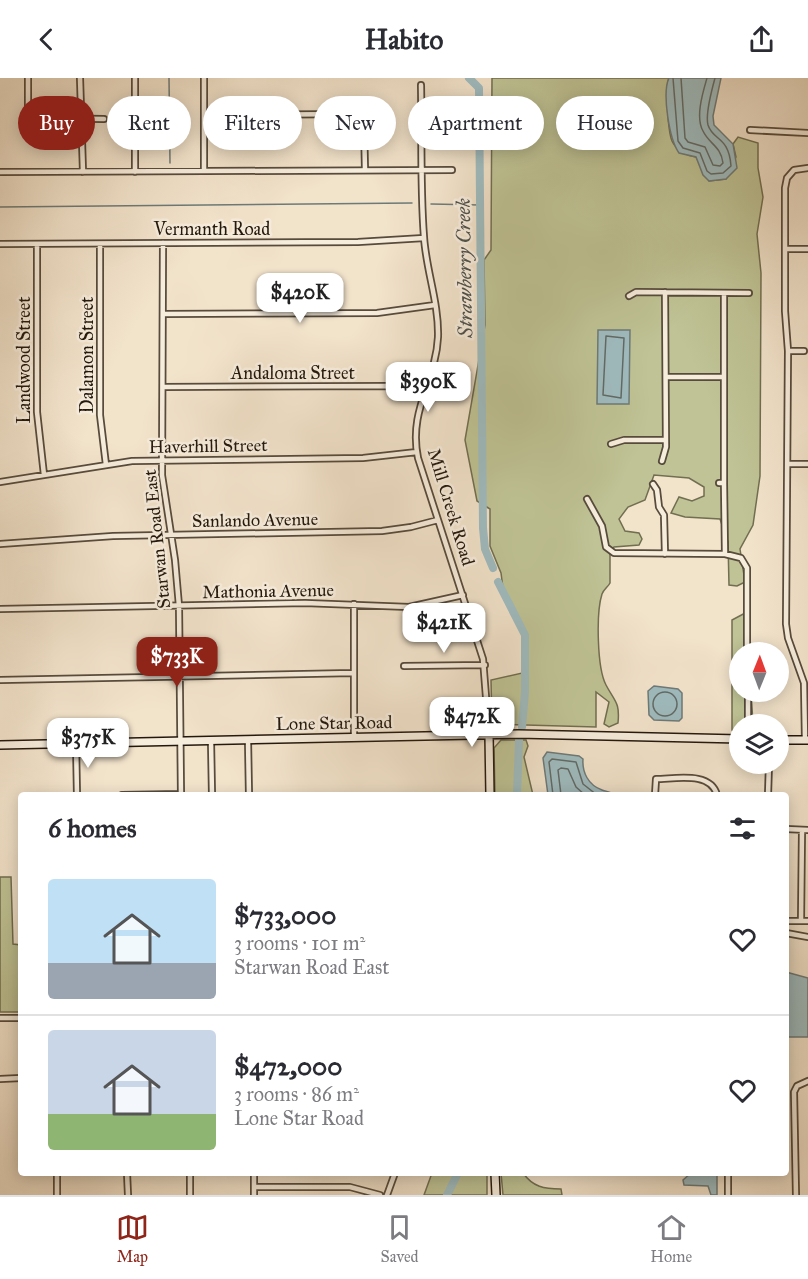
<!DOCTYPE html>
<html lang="en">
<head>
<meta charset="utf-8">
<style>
  :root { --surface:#fff; --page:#f7f7f7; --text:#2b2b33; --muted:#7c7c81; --line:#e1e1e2; --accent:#8f2418 }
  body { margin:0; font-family:"IM FELL Great Primer",serif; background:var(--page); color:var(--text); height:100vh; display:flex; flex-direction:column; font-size:22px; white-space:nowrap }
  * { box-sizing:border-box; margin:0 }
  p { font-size:20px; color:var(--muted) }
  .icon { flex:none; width:33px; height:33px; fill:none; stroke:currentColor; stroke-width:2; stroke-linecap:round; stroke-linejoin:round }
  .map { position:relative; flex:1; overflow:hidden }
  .details { position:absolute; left:18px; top:714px; width:771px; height:384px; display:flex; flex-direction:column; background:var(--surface); border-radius:6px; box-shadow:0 3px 15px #0003 }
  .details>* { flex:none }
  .hud { position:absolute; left:18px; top:18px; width:772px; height:54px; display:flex; gap:12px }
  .needle { width:39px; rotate:1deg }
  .controls { position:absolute; left:729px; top:564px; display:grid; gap:12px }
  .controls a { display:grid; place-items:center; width:60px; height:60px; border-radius:50%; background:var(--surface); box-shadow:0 3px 15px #0003; font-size:30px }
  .price { position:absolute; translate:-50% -51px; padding:0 14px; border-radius:12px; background:#fff; color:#222; font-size:20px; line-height:39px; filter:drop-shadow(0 2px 3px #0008) }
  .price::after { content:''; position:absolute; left:50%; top:36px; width:18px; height:14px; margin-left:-9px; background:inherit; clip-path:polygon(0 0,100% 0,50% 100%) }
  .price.current { background:var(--accent); color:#fff }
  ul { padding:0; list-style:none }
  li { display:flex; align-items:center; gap:18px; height:150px; padding:0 30px }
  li+li { border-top:2px solid var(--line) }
  li span { display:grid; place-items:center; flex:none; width:168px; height:120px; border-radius:6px; color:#555 }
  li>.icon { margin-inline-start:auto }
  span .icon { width:72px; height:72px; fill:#fffc; stroke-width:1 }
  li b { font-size:26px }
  h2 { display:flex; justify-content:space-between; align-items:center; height:72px; padding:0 30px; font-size:26px }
  .chip { padding:0 21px; border-radius:27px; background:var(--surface); box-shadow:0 3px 15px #0003; font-size:21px; line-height:54px }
  .chip.current { background:var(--accent); color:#fff }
  header { display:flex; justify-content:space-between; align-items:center; height:78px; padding:0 30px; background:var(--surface); font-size:27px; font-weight:700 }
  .tab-bar { display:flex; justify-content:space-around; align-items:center; height:84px; border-top:2px solid var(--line); background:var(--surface); font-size:16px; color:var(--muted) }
  .tab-bar a { display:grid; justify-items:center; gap:3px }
  .tab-bar .current { color:var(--accent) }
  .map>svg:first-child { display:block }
</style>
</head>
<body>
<header><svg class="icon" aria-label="back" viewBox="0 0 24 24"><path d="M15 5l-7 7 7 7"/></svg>Habito<svg class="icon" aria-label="share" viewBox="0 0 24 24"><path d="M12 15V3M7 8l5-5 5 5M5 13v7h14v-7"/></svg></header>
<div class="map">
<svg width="808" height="1117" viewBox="0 0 808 1117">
  <rect width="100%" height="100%" fill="#f2e3cb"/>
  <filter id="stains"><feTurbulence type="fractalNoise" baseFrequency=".00333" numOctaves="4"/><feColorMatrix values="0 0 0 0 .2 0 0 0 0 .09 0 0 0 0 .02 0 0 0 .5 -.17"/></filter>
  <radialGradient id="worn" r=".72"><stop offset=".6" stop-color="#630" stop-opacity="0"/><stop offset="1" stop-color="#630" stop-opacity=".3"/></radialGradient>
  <path fill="#bfc395" stroke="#716e51" stroke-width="1.5" d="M492,0H669C665,9 668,53 672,63C676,72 687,78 696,79L709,103L726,101L736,79L733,66L738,59L758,65V90L763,119L757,156L761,195L760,398L753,447L740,471L745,504L737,508L729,507L728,464L720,441L685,439L671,435L679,419L692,423L704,418V409L689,400L654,397L645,422L628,429L619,441L625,453L639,455L642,461L639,467L614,469L610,473V505C608,509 604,511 602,516C596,535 597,590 606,607C615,624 620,624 618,645L609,649L604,646L609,624L596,614V649L492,646L491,602L527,594L526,554L503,510L501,495L490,468V431L477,423L465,362L485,247L484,182L491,172Z
    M747,534L749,574H740V614H751L753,646H740L739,657L732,652V542Z
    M501,662H526L528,668L524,679L533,717H495L494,670Z
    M0,799H11L13,866L21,867V934H0Z
    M432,1095H487V1117H424Z
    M501,1095H523C533,1109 544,1111 561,1111L562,1117H503Z"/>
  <path fill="#9fbcc0" stroke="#6d7a78" stroke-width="1.5" d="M669,0H721L713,38L714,47L733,66L737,90L726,101L709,103L703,97L696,79L679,75C669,61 662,15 669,0Z
    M598,252H630L629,326H597Z
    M654,608L678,611L682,615V640L679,643L654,642L649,637L648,613Z
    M547,674L579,678L583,681C582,694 588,707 602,712C607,714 610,713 615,717H548L543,680Z
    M786,894L808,900V959H786Z
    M691,1095H717V1117H711L708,1108L684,1107L683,1102Z"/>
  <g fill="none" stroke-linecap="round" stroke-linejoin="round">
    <path stroke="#616a66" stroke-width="1.5" d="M673,0L678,63L683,70L700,75L707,93L711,96L723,95L731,88C729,58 713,63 708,47C705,36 712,11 715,0
      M681,0L685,60L688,64L705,69L713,87L720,88L723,85C721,68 709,66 703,53C695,39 703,14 707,0
      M606,258L624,260L621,320L603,317Z
      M653 626a12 12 0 1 1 24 0a12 12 0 1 1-24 0Z
      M553,717L549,684L552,681L576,684L583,706L597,717
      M561,717L558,692L561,690L568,691L576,709L585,717"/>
    <path stroke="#6d7a78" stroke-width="1.5" d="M169,0L170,85
      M431,126L480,127
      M0,129L412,125"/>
    <path stroke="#9fbcc0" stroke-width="8" d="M469,0L479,10L483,450L485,471L493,490
      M498,504L525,557V614L522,649
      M517,717L519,662
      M447,1117L458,1095"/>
    <g stroke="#574b3c" stroke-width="8">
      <path id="street" d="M28,0V30L35,40L104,41
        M80,0L83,94
        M135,0V94
        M204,0V93
        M421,7C422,57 420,108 424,159C426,192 439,225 438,259C436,303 408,332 418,380L483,581L489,657
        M204,37L356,36L362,40L364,46L365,92
        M750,52L808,55
        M0,94L452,92
        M163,165L162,397L175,482L179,528L181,717
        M0,166L358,164L424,160
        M37,166V334L44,397
        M100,166V337L106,387
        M785,171H808
        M724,215V405
        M629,218L636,214L749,215
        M163,236L377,235L435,227
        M788,273H804
        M666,299H724
        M163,309L388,308L422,317
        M611,366L624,362H666
        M662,383L666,369L665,214
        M788,386H808
        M0,404L132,383L363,380L417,374
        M719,405H724L725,476
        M653,406L657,412L659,429L664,437L665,476
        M587,421L602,448L606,469L614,475L725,476L741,480L747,490V574
        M0,466L113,458L382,453L411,449L438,442
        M354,526V660
        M0,531L305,525L409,529L463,517
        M404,588L485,587
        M0,602L353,595
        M748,614V646
        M248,662L249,717
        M805,662L804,605L788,560L786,546L788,273L785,233V110L787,100L794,92L808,90
        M211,663L212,717
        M76,665L77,717
        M122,717L181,716
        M655,717L656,701C675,701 711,693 717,717
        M768,717L769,686
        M786,751L808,752
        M786,843H808
        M801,843L802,752
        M786,855L808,859
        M0,940H21
        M0,1001L21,1000
        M57,1095V1117
        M127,1095L128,1117
        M190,1095V1117
        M254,1095V1117
        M728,1095V1117
        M254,1109H350L380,1117
        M387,1117L395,1095
        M796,1117L794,1014L797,1008L808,1003"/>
    </g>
    <g stroke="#23180d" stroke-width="10">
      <path id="secondary" d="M489,657L490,717
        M778,662H808
        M0,667L518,656L740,661
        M495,1095L496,1117"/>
    </g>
    <use href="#street" stroke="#f7eddd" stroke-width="4.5"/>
    <use href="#secondary" stroke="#f7eddd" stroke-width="7"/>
  </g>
  <g text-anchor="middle" stroke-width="5" stroke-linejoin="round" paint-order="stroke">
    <g font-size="18" fill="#23180d" stroke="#f7eddd">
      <text x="212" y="157">Vermanth Road</text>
      <text transform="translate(87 277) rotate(-90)" y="6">Dalamon Street</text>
      <text transform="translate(24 282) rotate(-90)" y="6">Landwood Street</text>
      <text x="293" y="301">Andaloma Street</text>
      <text transform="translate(208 368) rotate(-1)" y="6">Haverhill Street</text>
      <text transform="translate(451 429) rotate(73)" y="6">Mill Creek Road</text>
      <text transform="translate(255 442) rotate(-1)" y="6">Sanlando Avenue</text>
      <text transform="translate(157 461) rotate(-96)" y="6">Starwan Road East</text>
      <text transform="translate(268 513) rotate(-1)" y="6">Mathonia Avenue</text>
      <text transform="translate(334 645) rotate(-1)" y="6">Lone Star Road</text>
    </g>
    <g font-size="20" font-style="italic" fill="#4e514c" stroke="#f7eddd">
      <text transform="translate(464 190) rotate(-91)" y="7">Strawberry Creek</text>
    </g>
  </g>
  <rect width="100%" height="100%" filter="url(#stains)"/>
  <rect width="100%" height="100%" fill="url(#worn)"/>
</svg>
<div class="controls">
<a><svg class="needle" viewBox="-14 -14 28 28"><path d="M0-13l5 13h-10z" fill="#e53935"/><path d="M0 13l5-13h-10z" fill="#7c7c81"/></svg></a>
<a><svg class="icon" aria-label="layers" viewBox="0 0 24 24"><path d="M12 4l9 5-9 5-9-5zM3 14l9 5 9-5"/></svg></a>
</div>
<b class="price" style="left:300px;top:246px">$420K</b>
<b class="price" style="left:428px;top:335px">$390K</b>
<b class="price" style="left:444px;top:576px">$421K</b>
<b class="price current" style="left:177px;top:610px">$733K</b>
<b class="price" style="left:472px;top:670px">$472K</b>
<b class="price" style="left:88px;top:691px">$375K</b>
<div class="hud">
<a class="chip current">Buy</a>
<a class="chip">Rent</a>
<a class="chip">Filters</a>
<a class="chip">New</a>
<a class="chip">Apartment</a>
<a class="chip">House</a>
</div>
<section class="details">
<h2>6 homes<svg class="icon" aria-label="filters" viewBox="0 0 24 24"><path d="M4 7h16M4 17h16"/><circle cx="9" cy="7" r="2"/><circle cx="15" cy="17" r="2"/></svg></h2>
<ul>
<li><span style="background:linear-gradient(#bfe0f5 70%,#9aa5b1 0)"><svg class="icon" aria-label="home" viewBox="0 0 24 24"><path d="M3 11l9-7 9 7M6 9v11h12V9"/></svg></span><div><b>$733,000</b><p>3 rooms · 101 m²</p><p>Starwan Road East</p></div><svg class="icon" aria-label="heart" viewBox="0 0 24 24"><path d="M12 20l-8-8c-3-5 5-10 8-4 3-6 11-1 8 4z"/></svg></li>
<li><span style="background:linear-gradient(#c9d6e8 70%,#8fb573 0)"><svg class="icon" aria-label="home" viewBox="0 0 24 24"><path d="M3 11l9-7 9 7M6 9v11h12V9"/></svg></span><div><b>$472,000</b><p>3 rooms · 86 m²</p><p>Lone Star Road</p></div><svg class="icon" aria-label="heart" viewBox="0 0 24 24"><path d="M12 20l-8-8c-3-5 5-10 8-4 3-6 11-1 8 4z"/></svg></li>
</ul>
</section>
</div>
<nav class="tab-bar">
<a class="current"><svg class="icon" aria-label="map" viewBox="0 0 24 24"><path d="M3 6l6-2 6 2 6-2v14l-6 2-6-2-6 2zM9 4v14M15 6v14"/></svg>Map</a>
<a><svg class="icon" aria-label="saved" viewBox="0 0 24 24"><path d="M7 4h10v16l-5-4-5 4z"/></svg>Saved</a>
<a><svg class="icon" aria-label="home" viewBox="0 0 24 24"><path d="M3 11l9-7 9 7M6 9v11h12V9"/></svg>Home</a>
</nav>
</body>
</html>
